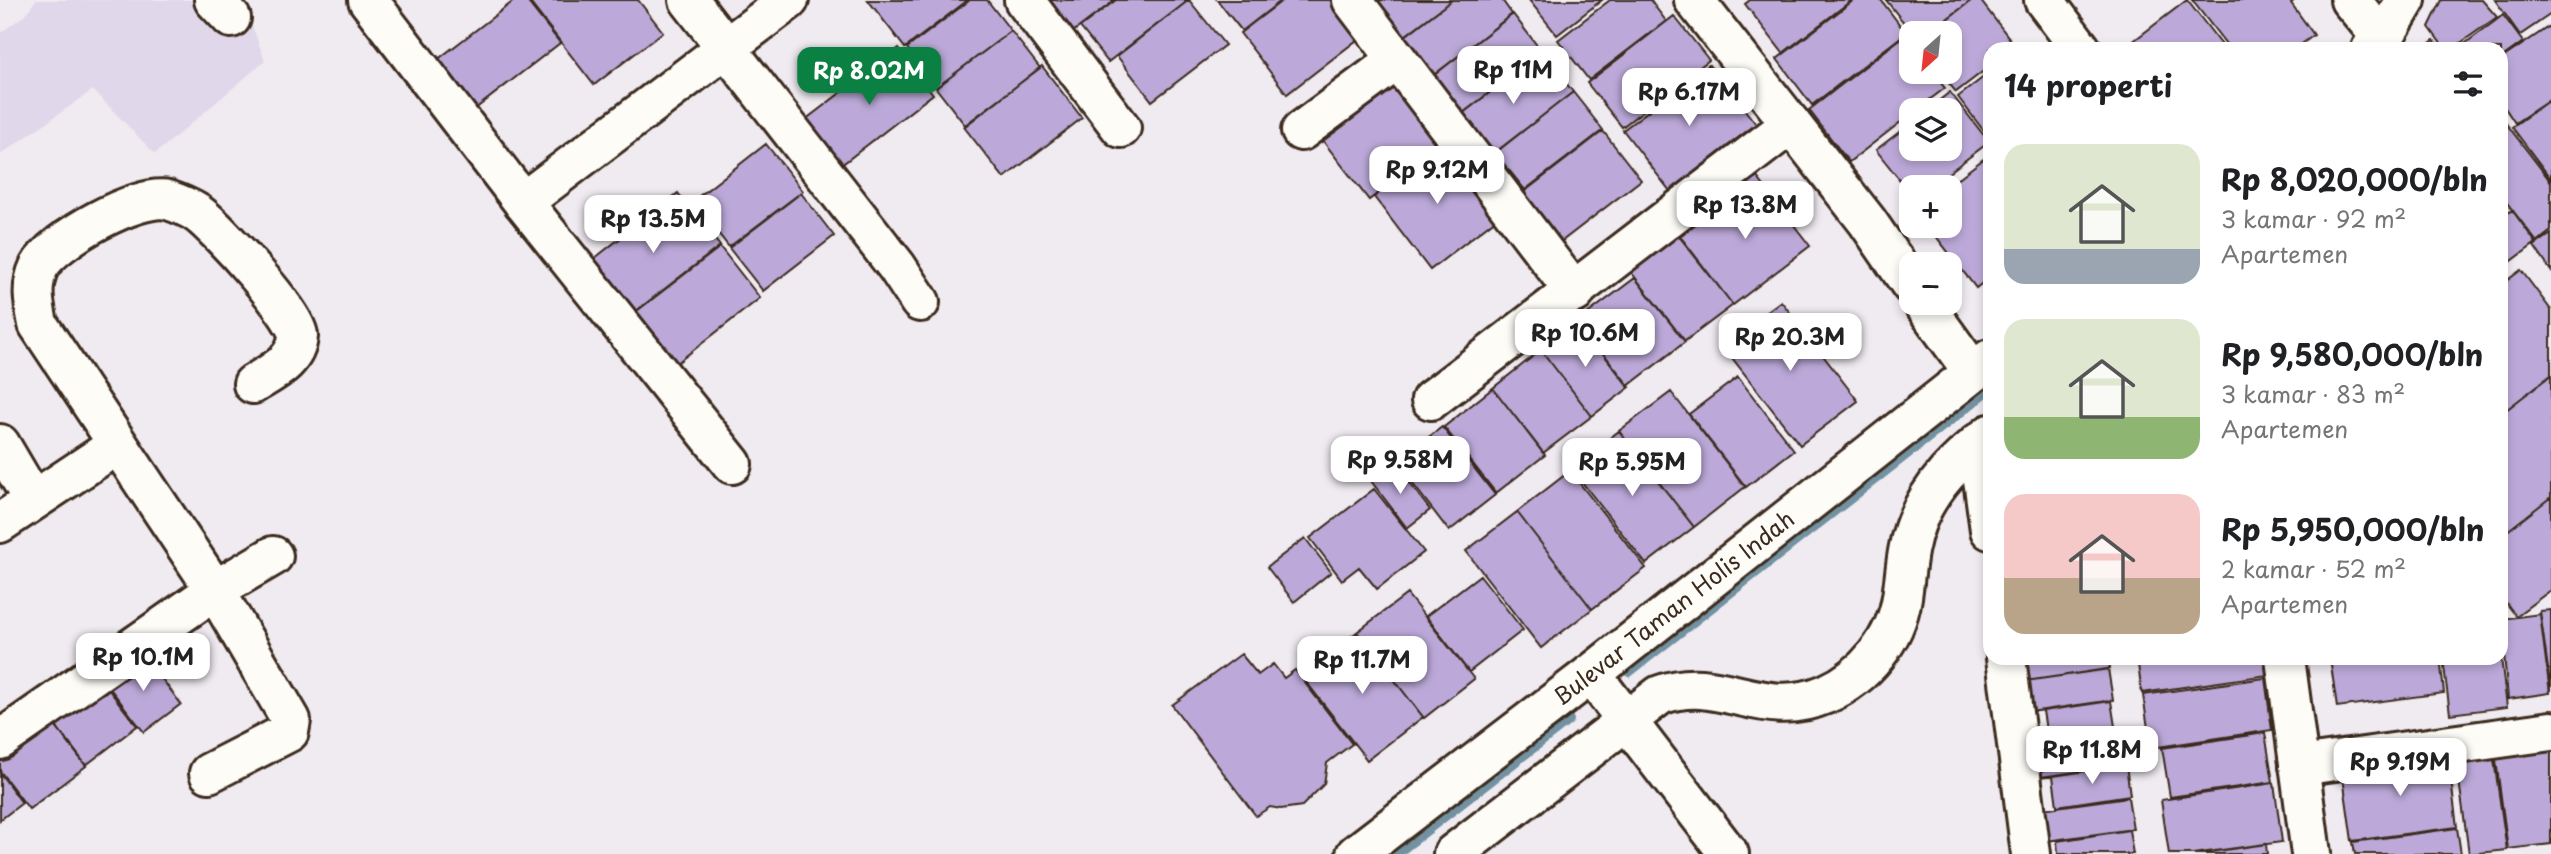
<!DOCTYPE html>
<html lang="id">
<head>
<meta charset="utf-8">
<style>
  :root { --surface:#fff; --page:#f6f6f6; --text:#202124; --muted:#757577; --accent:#0b8043 }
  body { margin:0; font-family:"Playpen Sans",sans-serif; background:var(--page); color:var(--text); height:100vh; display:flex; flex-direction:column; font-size:26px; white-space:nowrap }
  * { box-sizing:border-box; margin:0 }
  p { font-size:23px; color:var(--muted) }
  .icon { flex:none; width:38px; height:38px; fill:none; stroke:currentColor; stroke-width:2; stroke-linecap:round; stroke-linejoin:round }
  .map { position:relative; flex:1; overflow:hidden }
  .drawer { position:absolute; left:1983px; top:42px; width:525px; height:623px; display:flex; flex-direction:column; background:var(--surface); border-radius:21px; box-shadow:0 4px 10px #0003 }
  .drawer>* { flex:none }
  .needle { width:46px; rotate:207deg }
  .controls { position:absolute; left:1899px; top:21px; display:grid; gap:14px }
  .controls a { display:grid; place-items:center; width:63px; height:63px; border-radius:14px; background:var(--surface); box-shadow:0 4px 10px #0003; font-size:35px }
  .price { position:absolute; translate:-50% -60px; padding:0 16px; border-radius:14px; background:#fff; color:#222; font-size:23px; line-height:46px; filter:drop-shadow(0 2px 4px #0008) }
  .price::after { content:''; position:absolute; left:50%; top:42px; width:21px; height:16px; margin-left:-10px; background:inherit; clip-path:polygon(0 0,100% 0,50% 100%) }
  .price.active { background:var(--accent); color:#fff }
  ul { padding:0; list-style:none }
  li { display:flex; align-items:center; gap:21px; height:175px; padding:0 21px }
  li span { display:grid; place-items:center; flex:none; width:196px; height:140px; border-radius:21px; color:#555 }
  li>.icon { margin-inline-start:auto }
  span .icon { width:84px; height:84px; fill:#fffc; stroke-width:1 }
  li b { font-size:30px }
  h2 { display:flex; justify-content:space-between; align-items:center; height:84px; padding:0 21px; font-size:30px }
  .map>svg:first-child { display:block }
</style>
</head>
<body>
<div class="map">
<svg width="2551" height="854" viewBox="0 0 2551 854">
  <rect width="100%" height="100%" fill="#f0ebf1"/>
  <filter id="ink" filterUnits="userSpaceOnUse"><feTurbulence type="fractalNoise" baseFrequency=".0143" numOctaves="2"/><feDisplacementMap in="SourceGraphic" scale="14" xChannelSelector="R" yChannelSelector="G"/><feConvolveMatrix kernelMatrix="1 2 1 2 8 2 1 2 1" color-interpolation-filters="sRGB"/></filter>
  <g filter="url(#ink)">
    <path fill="#e0d7ea" d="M36,0H247L244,3L265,61L155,154L93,90L0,155V33L25,15Z"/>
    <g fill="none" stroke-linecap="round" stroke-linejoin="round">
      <path stroke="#7291a1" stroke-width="10" d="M1629,672L1990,389
        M1396,854L1569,720"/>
    </g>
    <path fill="#bca9d9" stroke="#3b2a1e" stroke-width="2" d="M515,0H526L560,43L475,109L437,60Z
      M528,0H638L663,32L594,85Z
      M868,0H968L905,48Z
      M970,0H987L1011,31L937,87L907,48Z
      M1042,0H1115L1069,35Z
      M1116,0H1189L1108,62L1080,27Z
      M1189,0L1225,45L1152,101L1117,56Z
      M1217,0H1282L1242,31Z
      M1283,0H1340L1366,33L1287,94L1240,33Z
      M1367,0H1452L1395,44Z
      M1452,0H1502L1512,14L1424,83L1393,45Z
      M1529,0H1602L1557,35Z
      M1610,0H1650L1666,21L1589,80L1558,40Z
      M1750,0H1852L1783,53L1745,4Z
      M1854,0H1881L1906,33L1812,105L1777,59Z
      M1886,0H1972L1928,33H1912Z
      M1972,0H1980L2016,47L1990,49V66L1956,92L1940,72H1950V33H1929Z
      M2187,0L2225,49H2123Z
      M2192,0H2295L2291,3L2314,35L2295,49H2230Z
      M2442,0H2482L2497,17L2452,49H2445L2429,27Z
      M2495,0H2551V14L2520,35Z
      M1513,14L1542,52L1455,119L1426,81Z
      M2503,15L2523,42L2501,58V49H2458Z
      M1674,16L1709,60L1622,127L1587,83Z
      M2551,25V99L2515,123L2501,102V59Z
      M1011,31L1040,68L965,125L936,88Z
      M1904,36L1911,45V72H1932L1945,88L1916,110H1911V114L1849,162L1809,110Z
      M2434,40L2441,49H2422Z
      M898,49L933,94L840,166L805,120Z
      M1542,52L1573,92L1484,161L1453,121Z
      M1709,65L1756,124L1670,191L1623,130Z
      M1042,66L1082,118L1004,178L964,127Z
      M1990,72V139L1958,97Z
      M1391,74L1444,142L1369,200L1316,132Z
      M1573,92L1603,130L1525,190L1495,153Z
      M1950,92L1989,142L1930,187H1911V194L1876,150L1911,123V149H1950V110H1927Z
      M2548,101L2551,105V179L2512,127Z
      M2501,117L2551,182V231L2537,242L2501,195Z
      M1603,131L1641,180L1562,241L1524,192Z
      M1445,143L1501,215L1430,270L1374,197Z
      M766,144L803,191L729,247L693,201Z
      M1990,154V277L1976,288L1928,226H1950V187H1947Z
      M1757,177L1810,246L1733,305L1680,236Z
      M678,193L720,246L627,318L586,265Z
      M801,193L834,236L763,291L729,248Z
      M2512,210L2536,243L2505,266L2501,261V218Z
      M2551,234V271L2534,246Z
      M1678,235L1733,305L1685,341L1631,272Z
      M720,247L760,298L673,366L633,314Z
      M2521,270L2551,310V375L2501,414V285Z
      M1635,278L1685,342L1628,386L1578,321Z
      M1781,301L1858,401L1800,445L1722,345Z
      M1578,321L1630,387L1592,416L1541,350Z
      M1541,350L1592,416L1543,453L1493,388Z
      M2551,375V497L2501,536V414Z
      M1738,377L1794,450L1746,487L1689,414Z
      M1493,388L1545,455L1496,493L1444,427Z
      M1671,392L1745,487L1694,527L1619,431Z
      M1442,427L1495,495L1449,531L1396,462Z
      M1619,431L1694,527L1646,564L1571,468Z
      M1394,463L1430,510L1407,528L1371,481Z
      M1570,471L1646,568L1592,609L1517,512Z
      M1374,489L1424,552L1377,589L1359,567L1342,580L1310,538Z
      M2551,497V590L2516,616L2501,596V536Z
      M1517,512L1592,609L1541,648L1466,551Z
      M1305,538L1331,572L1294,602L1267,567Z
      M1480,575L1523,630L1469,672L1426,616Z
      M1407,594L1474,679L1424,718L1357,632Z
      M2551,610V691L2540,611Z
      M2540,614L2550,693L2508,699L2501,619Z
      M1357,632L1423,717L1367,760L1301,675Z
      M143,654L181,704L144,732L105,682Z
      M1241,654L1258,675L1273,664L1284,678L1295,670L1352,744L1327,763L1324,784L1302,806L1281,809L1270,807L1256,816L1172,705Z
      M2022,658H2109L2110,669L2025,681Z
      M2137,658H2265L2268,675L2142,693Z
      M2330,658H2440L2444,693L2337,707Z
      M2443,658H2501L2507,707L2450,714Z
      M2108,669L2113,700L2030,712L2025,681Z
      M98,676L137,726L86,765L47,714Z
      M2265,678L2272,730L2151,748L2143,695Z
      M2111,701L2116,733L2048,743L2043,711Z
      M45,713L86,766L29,809L0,771V747Z
      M2265,733L2273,782L2170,797L2162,748Z
      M2116,734L2121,766L2040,777L2036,745Z
      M2551,737V844L2508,849L2494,745Z
      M2492,746L2507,850L2469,854L2455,751Z
      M2448,756L2457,827L2352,841L2342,770Z
      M2126,765L2130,795L2057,806L2053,776Z
      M0,773L22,803L0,820Z
      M2274,783L2282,842L2196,854H2169L2161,800Z
      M2128,797L2133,829L2039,842L2035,810Z
      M2457,828L2461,854H2355L2353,842Z
      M2129,830L2133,854H2058L2057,841Z
      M2266,844L2267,854H2193Z"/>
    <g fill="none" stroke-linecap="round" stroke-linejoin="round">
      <g stroke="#3b2a1e" stroke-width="44">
        <g id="minor">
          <path d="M214,0L231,18"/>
          <path d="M368,0L523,202L732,464"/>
          <path d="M689,0L897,267L920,302"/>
          <path d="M1024,0L1121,128"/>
          <path d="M1352,0L1575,293"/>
          <path d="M1694,0L1867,221L1911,285"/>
          <path d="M2044,0L2081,49"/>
          <path d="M2350,0L2383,39"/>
          <path d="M2371,49L2383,39L2406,0"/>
          <path d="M1301,131L1397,60"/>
          <path d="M523,202L789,0"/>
          <path d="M1923,303L1973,372"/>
          <path d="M1431,400L1791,124"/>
          <path d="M1990,442L1978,443L1990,530"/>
          <path d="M0,444L33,500"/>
          <path d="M0,523L117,445"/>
          <path d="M2006,658L2031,854"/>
          <path d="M2285,658L2311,854"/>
          <path d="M1591,674L1729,854"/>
          <path d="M0,740L215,590L273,556"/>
          <path d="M2299,766L2551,731"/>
          <path d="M209,773L289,732L291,720L215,590L38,324C34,304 30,286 39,267C53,240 138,193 168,200C177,203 189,208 197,213C216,226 299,317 298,336C296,362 272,372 253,384"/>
          <path id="s1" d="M1356,854L1591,674L1990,359"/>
          <path d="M1453,854L1660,695C1721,672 1760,722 1826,694C1865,677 1896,639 1902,597C1906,571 1906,548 1916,523C1931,485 1958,459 1990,434"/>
        </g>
      </g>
      <use href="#minor" stroke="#fdfcf7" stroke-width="38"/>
    </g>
  </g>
  <g text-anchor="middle" stroke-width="6" stroke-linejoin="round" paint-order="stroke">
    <g font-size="23" fill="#3b2a1e" stroke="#fdfcf7">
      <text dy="8" stroke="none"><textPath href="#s1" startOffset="402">Bulevar Taman Holis Indah</textPath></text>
    </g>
  </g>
</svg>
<div class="controls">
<a><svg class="needle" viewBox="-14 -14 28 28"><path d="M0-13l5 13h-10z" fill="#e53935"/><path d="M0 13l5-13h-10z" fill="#757577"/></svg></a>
<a><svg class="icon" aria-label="layers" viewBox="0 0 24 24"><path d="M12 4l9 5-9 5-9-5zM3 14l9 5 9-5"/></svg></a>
<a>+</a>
<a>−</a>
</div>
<b class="price" style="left:1513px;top:106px">Rp 11M</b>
<b class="price active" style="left:869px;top:107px">Rp 8.02M</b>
<b class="price" style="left:1689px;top:128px">Rp 6.17M</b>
<b class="price" style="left:1437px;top:206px">Rp 9.12M</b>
<b class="price" style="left:1745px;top:241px">Rp 13.8M</b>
<b class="price" style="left:653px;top:255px">Rp 13.5M</b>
<b class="price" style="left:1585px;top:369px">Rp 10.6M</b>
<b class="price" style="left:1790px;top:373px">Rp 20.3M</b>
<b class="price" style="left:1400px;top:496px">Rp 9.58M</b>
<b class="price" style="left:1632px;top:498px">Rp 5.95M</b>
<b class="price" style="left:143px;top:693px">Rp 10.1M</b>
<b class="price" style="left:1362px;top:696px">Rp 11.7M</b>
<b class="price" style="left:2092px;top:786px">Rp 11.8M</b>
<b class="price" style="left:2400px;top:798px">Rp 9.19M</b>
<section class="drawer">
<h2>14 properti<svg class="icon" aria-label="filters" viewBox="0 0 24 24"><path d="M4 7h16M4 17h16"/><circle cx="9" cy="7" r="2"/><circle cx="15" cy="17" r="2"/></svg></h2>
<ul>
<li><span style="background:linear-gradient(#dfe7d0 75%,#9aa5b1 0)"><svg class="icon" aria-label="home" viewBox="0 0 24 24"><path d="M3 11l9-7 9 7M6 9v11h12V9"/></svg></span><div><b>Rp 8,020,000/bln</b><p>3 kamar · 92 m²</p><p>Apartemen</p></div></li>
<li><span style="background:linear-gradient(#dfe7d0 70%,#8fb573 0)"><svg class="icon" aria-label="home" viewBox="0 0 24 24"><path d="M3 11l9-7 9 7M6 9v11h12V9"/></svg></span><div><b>Rp 9,580,000/bln</b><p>3 kamar · 83 m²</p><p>Apartemen</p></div></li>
<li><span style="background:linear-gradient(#f6c9c9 60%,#b9a48a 0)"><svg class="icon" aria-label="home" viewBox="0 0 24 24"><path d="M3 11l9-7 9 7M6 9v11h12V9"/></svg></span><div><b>Rp 5,950,000/bln</b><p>2 kamar · 52 m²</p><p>Apartemen</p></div></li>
</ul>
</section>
</div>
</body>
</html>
